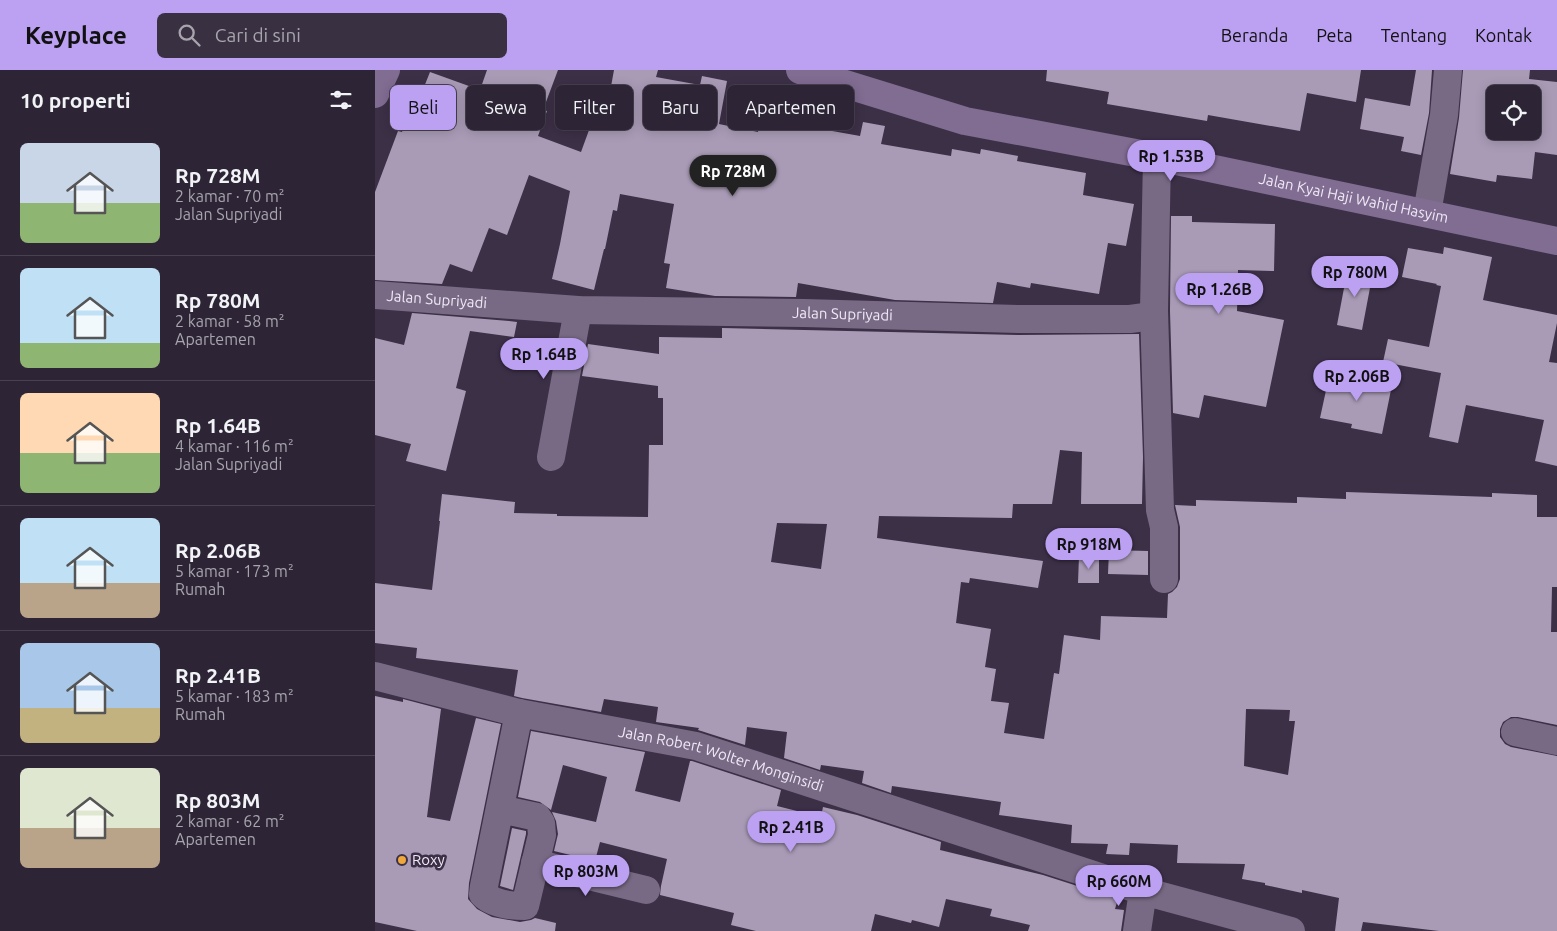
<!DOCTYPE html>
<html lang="id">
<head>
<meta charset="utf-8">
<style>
  :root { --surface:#2d2435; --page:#393041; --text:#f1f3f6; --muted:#a7a4ad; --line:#484150; --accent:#bca0f2 }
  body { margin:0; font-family:Ubuntu,sans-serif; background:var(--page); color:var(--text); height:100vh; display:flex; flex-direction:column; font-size:19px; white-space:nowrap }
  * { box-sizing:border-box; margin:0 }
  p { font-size:16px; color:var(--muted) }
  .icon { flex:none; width:28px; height:28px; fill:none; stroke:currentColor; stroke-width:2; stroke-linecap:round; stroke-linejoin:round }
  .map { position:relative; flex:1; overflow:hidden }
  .sheet { display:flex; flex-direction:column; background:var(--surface); width:375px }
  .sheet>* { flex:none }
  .top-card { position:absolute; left:15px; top:15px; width:475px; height:45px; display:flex; gap:10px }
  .buttons { position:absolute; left:1111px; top:15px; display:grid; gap:10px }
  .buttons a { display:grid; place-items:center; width:55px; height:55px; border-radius:8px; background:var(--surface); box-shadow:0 2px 12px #0003,0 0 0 1px var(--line); font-size:25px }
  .price { position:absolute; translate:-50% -42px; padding:0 11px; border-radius:18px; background:var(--accent); color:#111; font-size:16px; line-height:32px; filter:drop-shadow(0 1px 2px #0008) }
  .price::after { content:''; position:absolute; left:50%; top:30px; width:15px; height:11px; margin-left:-8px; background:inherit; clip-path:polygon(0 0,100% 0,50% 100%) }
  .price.active { background:#222; color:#fff }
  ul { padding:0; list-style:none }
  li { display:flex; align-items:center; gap:15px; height:125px; padding:0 20px }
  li+li { border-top:1px solid var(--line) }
  li span { display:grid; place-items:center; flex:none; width:140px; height:100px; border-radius:8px; color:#555 }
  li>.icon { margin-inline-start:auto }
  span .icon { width:60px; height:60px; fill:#fffc; stroke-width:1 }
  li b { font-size:21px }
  h2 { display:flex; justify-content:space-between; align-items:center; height:60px; padding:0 20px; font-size:21px }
  .chip { padding:0 18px; border-radius:8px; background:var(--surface); box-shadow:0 2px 12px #0003,0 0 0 1px var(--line); font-size:18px; line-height:45px }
  .chip.active { background:var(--accent); color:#111 }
  header { display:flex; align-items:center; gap:30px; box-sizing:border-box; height:70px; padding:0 25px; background:var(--accent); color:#111 }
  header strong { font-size:24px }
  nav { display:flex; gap:28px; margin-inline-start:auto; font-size:18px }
  .search { width:350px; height:45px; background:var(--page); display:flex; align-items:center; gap:12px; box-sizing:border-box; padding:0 18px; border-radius:8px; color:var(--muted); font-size:19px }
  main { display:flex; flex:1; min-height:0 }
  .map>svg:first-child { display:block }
</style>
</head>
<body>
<header>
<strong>Keyplace</strong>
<div class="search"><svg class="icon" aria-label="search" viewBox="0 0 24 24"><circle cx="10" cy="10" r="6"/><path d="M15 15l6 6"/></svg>Cari di sini</div>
<nav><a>Beranda</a><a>Peta</a><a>Tentang</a><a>Kontak</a></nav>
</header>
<main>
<section class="sheet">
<h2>10 properti<svg class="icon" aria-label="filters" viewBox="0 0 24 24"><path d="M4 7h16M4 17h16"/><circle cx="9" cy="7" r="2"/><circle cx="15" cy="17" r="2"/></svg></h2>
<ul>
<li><span style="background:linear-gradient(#c9d6e8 60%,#8fb573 0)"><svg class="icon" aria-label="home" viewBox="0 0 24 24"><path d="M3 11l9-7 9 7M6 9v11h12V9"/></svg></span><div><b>Rp 728M</b><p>2 kamar · 70 m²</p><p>Jalan Supriyadi</p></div></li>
<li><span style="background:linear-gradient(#bfe0f5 75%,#8fb573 0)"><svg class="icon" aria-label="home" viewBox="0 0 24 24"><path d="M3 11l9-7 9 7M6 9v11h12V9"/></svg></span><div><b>Rp 780M</b><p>2 kamar · 58 m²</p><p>Apartemen</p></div></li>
<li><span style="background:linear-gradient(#ffd9b3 60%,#8fb573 0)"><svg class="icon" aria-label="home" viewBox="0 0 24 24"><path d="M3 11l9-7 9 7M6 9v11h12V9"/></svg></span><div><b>Rp 1.64B</b><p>4 kamar · 116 m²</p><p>Jalan Supriyadi</p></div></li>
<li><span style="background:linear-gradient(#bfe0f5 65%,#b9a48a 0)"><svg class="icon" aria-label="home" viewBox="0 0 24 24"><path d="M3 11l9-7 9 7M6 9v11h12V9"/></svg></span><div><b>Rp 2.06B</b><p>5 kamar · 173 m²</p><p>Rumah</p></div></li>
<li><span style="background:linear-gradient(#a9c7e8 65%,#c2b280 0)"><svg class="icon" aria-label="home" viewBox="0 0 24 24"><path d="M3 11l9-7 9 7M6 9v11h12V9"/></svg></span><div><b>Rp 2.41B</b><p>5 kamar · 183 m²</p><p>Rumah</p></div></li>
<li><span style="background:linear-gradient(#dfe7d0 60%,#b9a48a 0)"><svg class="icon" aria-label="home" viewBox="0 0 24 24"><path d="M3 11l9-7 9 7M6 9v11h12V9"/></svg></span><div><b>Rp 803M</b><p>2 kamar · 62 m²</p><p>Apartemen</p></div></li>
</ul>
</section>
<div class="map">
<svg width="1182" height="861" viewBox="0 0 1182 861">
  <rect width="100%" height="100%" fill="#3c3047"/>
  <path fill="#a99bb6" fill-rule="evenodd" d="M112,0H183L168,40L172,41L163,66L206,82L225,30L233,33L239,0H283L281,7L325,15L327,6L352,11L344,54L383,62L386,46L436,54L435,57L485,66L488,52L510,56L506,74L576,86L577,79L605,84L606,79L643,86L642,91L711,103L708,125L759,134L751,176L733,173L724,224L656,213L655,218L622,212L618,233L520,230L423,213L421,227L340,226L291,218L295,194L289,193L299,134L245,124L242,141L238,140L230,179H229L219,220L177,209L185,174L195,121L154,105L132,165L114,158L97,202L75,194L67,214L0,210V122L23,61L27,62L38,31L43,32L55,2L105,20Z
    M672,0H986L981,32L932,23L925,61L833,45L832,51L732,34L734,22L671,11Z
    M1041,0H1057L1054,43L1046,85L1026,81L1029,67L985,59L990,28L1035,36Z
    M1088,0H1155L1154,9L1182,12V85L1160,82L1157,109L1122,105L1121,112L1075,104L1084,48ZM1120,24H1158V61H1120Z
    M796,146H817V152L900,154L899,201L863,200L862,241L909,250L891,337L829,325L824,348L798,343L795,241Z
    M1069,177L1117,187L1108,230L1182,245V253L1174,292L1182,293V396L1160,391L1169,350L1091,335L1083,373L1054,367L1066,303L1008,292L1013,269L1054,277L1066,216L1061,215L1062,214L1027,207L1033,178L1068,184Z
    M973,197L998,202L987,260L962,255Z
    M37,243L134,251L142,252L139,267L95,261L81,318L91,321L71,401L31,391L36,374L0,365V268L29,275Z
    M347,258L644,265L764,264L768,387L767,434H706L707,382L685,380L677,434H638L637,448L504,446L502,468L668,491L663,518L595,508L594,513L586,512L581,553L616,559L610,597L621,599L616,631L634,633L629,663L669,669L679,603L684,604L689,565L725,570L726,546L792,548L793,524L797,522L802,517L805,509V457L800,435L821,436V430L922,433V427L971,429V422L1117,427V423L1162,425V447H1182V517H1177L1176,562H1182V655L1143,647H1136L1128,652L1125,659V667L1130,674L1136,677L1182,686V861H1064L988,852L986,861H960L964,828L927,820V823L890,815V813L867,809L870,794L802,793L803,775L755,773L754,785L731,784L733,774L696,773L697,755L624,745L626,732L517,716L516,723L487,713L489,701L446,695L445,700L409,688L412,662L372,657L370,675L323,660L324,658L281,652L283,637L229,629L226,642L147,628L139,626L143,600L41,588L42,578L0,573V513L57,520L65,451H64L67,424L140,432L139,443L182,444V446L273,447L274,375H288V328H283V316L207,306L213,274L284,284V267L347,268ZM402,453L452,454L446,499L396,492ZM871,639L915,640L914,651H920L913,705L869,696Z
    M955,302L1017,315L1007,364L976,358L977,354L945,348Z
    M734,480L773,481V505L733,504Z
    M704,486H724V513H703Z
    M0,626L28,632V629L66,639L52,747L75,751L101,648L126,654L94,813L93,829L102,839L117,847L145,852L156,850L160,848L181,853L180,861H42L0,852Z
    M156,661L270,682L260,721L305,732L315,691H317L406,720L402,736L446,747L448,737L482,745L566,772L565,780L668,805L743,829L740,839L749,840L746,861H653L655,855L615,846L617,839L571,829L564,857L537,850L536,853L500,844L496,861H381L356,855L359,843L285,825L286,816L292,789L225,772L220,791L179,781L183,764L181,751L177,742L221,752L232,707L188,695L176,740L165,732L143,727Z
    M137,758L151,761V764L138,820L125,816Z"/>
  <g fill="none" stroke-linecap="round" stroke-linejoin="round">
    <g stroke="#786a84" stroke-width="28">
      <path d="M782,87L779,241L785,440L789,457V509"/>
      <path d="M1052,143L1069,45L1073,0"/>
      <path id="s1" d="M0,225L203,240L429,243L644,249H755L770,247L779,241"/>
      <path d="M176,387L203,240"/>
      <path id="s2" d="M0,606L144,643L321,676L768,821L916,861"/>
      <path d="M1140,662L1182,671"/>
      <path d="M125,739L162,747L166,753L167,765L150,836C137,836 118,834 108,824L109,816L144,643"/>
      <path d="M160,793L271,820"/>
      <path d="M762,861L768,821"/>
    </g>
    <g stroke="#816c92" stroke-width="28">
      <path id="s3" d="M425,0L590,51L782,87L1182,171"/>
      <path d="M0,24L11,0"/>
    </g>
  </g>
  <circle fill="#eea83c" stroke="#3c3047" stroke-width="2" cx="27" cy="790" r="5"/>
  <g text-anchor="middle" stroke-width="5" stroke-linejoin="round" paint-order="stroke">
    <g font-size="15" fill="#efe8f6" stroke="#3c3047">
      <text dy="5" stroke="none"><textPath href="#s3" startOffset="569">Jalan Kyai Haji Wahid Hasyim</textPath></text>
      <text dy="5" stroke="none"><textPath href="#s1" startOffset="62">Jalan Supriyadi</textPath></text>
      <text dy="5" stroke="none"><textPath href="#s1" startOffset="468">Jalan Supriyadi</textPath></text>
      <text dy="5" stroke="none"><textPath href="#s2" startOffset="356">Jalan Robert Wolter Monginsidi</textPath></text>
    </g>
    <g font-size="15" fill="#efe8f6" stroke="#3c3047" text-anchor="start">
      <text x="37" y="795">Roxy</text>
    </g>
  </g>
</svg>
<div class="buttons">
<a><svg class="icon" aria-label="locate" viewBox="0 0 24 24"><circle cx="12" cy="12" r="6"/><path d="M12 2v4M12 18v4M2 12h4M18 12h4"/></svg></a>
</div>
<b class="price" style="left:796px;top:112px">Rp 1.53B</b>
<b class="price active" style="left:358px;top:127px">Rp 728M</b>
<b class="price" style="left:980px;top:228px">Rp 780M</b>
<b class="price" style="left:844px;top:245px">Rp 1.26B</b>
<b class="price" style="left:169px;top:310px">Rp 1.64B</b>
<b class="price" style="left:982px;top:332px">Rp 2.06B</b>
<b class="price" style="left:714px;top:500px">Rp 918M</b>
<b class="price" style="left:416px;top:783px">Rp 2.41B</b>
<b class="price" style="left:211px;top:827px">Rp 803M</b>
<b class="price" style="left:744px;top:837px">Rp 660M</b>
<div class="top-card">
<a class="chip active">Beli</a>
<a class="chip">Sewa</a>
<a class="chip">Filter</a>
<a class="chip">Baru</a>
<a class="chip">Apartemen</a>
</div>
</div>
</main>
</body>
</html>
